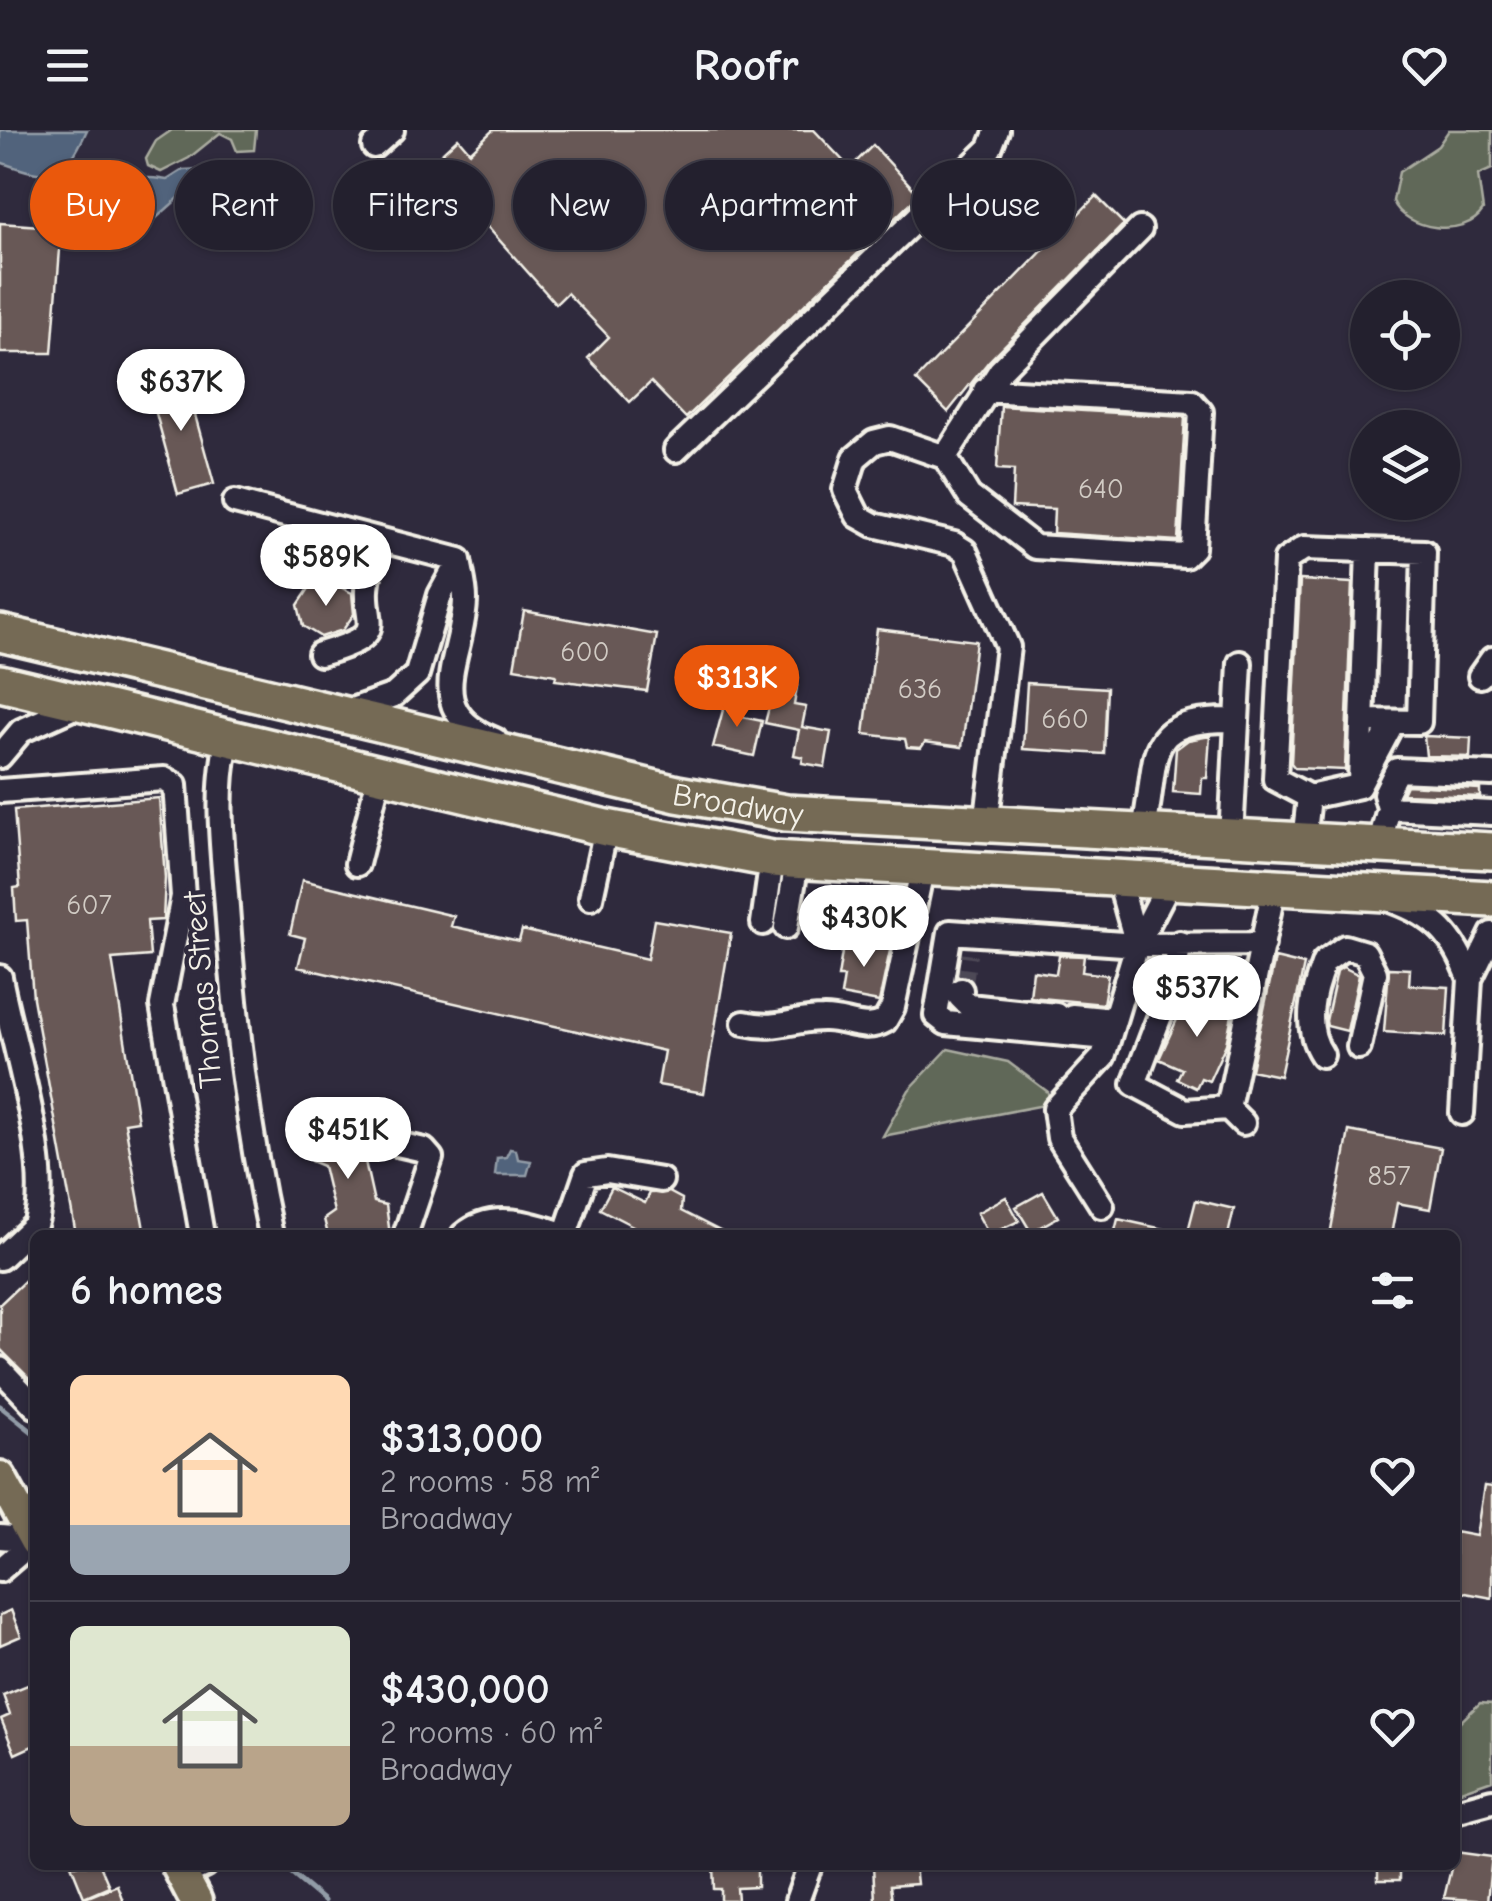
<!DOCTYPE html>
<html lang="en">
<head>
<meta charset="utf-8">
<style>
  :root { --surface:#23202e; --page:#2b2836; --text:#f1f3f6; --muted:#a3a3aa; --line:#403e4a; --accent:#ea580c }
  body { margin:0; font-family:"Comic Neue",sans-serif; background:var(--page); color:var(--text); height:100vh; display:flex; flex-direction:column; font-size:38px; white-space:nowrap }
  * { box-sizing:border-box; margin:0 }
  p { font-size:32px; color:var(--muted) }
  .icon { flex:none; width:55px; height:55px; fill:none; stroke:currentColor; stroke-width:2; stroke-linecap:round; stroke-linejoin:round }
  .map { position:relative; flex:1; overflow:hidden }
  .details { position:absolute; left:30px; top:1100px; width:1430px; height:640px; display:flex; flex-direction:column; background:var(--surface); border-radius:15px; box-shadow:0 2px 8px #0004,0 0 0 2px var(--line) }
  .details>* { flex:none }
  .guide { position:absolute; left:30px; top:30px; width:1432px; height:90px; display:flex; gap:20px }
  .buttons { position:absolute; left:1350px; top:150px; display:grid; gap:20px }
  .buttons a { display:grid; place-items:center; width:110px; height:110px; border-radius:50%; background:var(--surface); box-shadow:0 2px 8px #0004,0 0 0 2px var(--line); font-size:50px }
  .price { position:absolute; translate:-50% -85px; padding:0 22px; border-radius:35px; background:#fff; color:#222; font-size:32px; line-height:65px; filter:drop-shadow(0 2px 5px #0008) }
  .price::after { content:''; position:absolute; left:50%; top:60px; width:30px; height:22px; margin-left:-15px; background:inherit; clip-path:polygon(0 0,100% 0,50% 100%) }
  .price.current { background:var(--accent); color:#fff }
  ul { padding:0; list-style:none }
  li { display:flex; align-items:center; gap:30px; height:250px; padding:0 40px }
  li+li { border-top:2px solid var(--line) }
  li span { display:grid; place-items:center; flex:none; width:280px; height:200px; border-radius:15px; color:#555 }
  li>.icon { margin-inline-start:auto }
  span .icon { width:120px; height:120px; fill:#fffc; stroke-width:1 }
  li b { font-size:42px }
  h2 { display:flex; justify-content:space-between; align-items:center; height:120px; padding:0 40px; font-size:42px }
  .chip { padding:0 35px; border-radius:45px; background:var(--surface); box-shadow:0 2px 8px #0004,0 0 0 2px var(--line); font-size:35px; line-height:90px }
  .chip.current { background:var(--accent); color:#fff }
  header { display:flex; justify-content:space-between; align-items:center; height:130px; padding:0 40px; background:var(--surface); font-size:45px; font-weight:700 }
  .map>svg:first-child { display:block }
</style>
</head>
<body>
<header><svg class="icon" aria-label="menu" viewBox="0 0 24 24"><path d="M4 6h16M4 12h16M4 18h16"/></svg>Roofr<svg class="icon" aria-label="heart" viewBox="0 0 24 24"><path d="M12 20l-8-8c-3-5 5-10 8-4 3-6 11-1 8 4z"/></svg></header>
<div class="map">
<svg width="1492" height="1771" viewBox="0 0 1492 1771">
  <rect width="100%" height="100%" fill="#2f2a3d"/>
  <filter id="ink" filterUnits="userSpaceOnUse"><feTurbulence type="fractalNoise" baseFrequency=".01" numOctaves="2"/><feDisplacementMap in="SourceGraphic" scale="20" xChannelSelector="R" yChannelSelector="G"/><feConvolveMatrix kernelMatrix="1 2 1 2 8 2 1 2 1" color-interpolation-filters="sRGB"/></filter>
  <g filter="url(#ink)">
    <path fill="#616759" stroke="#aaaca0" stroke-width="2.5" d="M172,0H256L254,20L237,21L232,9L220,3L189,28L161,42L148,36L146,29L156,11Z
      M1449,0H1492V39L1478,45L1483,80C1465,109 1405,100 1393,71L1399,42L1438,16Z
      M948,919L1008,932L1048,962L1049,970L1044,975L883,1006L909,960Z
      M1480,1573L1492,1574V1650L1455,1663V1597Z"/>
    <path fill="#51647c" stroke="#929ca7" stroke-width="2.5" d="M0,0H87C64,51 52,51 0,32Z
      M201,39L199,50L135,107L112,105L97,89L99,70C118,46 138,45 167,50L183,40Z
      M510,1019L516,1020L518,1029L531,1031L527,1045H495L497,1028L506,1027Z"/>
    <g fill="none" stroke-linecap="round" stroke-linejoin="round">
      <path stroke="#929ca7" stroke-width="5" d="M0,1276L35,1304
        M281,1735L324,1771"/>
    </g>
    <path fill="#685956" stroke="#f4f1e8" stroke-width="2.5" d="M493,0H814L850,38L873,15L919,65L686,288L651,252L630,272L588,228L609,207L567,163L556,174L431,33L458,8L470,22Z
      M1096,66L1124,94L989,231L948,282L916,250Z
      M0,93L40,96L60,119L52,223H0Z
      M184,245L214,354L178,364L148,254Z
      M1001,276L1185,287L1178,411L1053,403L1054,379L1012,377L1014,340L997,339Z
      M1300,450L1352,453L1345,640L1295,638L1291,633Z
      M330,452L352,463L354,484L343,500L321,507L303,496L298,475L310,457Z
      M524,481L657,505L647,561L555,550L556,545L514,538Z
      M877,499L976,511L962,617L925,612L921,618L907,617L905,609L864,604Z
      M777,546L798,550L794,575L806,577L802,597L831,602L825,637L802,633L803,627L794,625L799,600L765,593Z
      M1027,553L1107,558L1104,624L1023,619Z
      M727,565L742,568L738,586L762,591L754,626L713,617Z
      M1210,606L1207,648H1202L1201,664L1173,662L1176,619L1188,610Z
      M1424,606L1471,608L1470,627L1426,626Z
      M1406,655L1480,659V667L1402,664Z
      M159,668L165,748L163,790L147,791L150,826L112,829L138,991L125,993L145,1105H76L33,868L27,790L16,791L14,758L20,757L14,680Z
      M302,750L454,786L451,796L519,811L522,800L647,829L654,790L731,803L704,963L658,955L664,921L298,837L305,808L290,804Z
      M850,813L891,816L879,872L841,865L844,847H838L843,816Z
      M1059,825L1084,826L1082,842L1108,845L1103,874L1030,867L1033,841L1056,844Z
      M1275,828L1304,835L1280,946L1251,940Z
      M1343,837L1359,845L1347,901L1327,896L1326,891L1337,841Z
      M1389,838L1410,839L1409,855L1449,857L1446,906L1384,902Z
      M1188,865L1202,872L1206,867L1232,885L1226,914L1209,951L1201,948L1196,958L1177,949L1182,939L1159,929Z
      M365,990L361,1012L368,1026L364,1027L374,1072L386,1075L390,1105H328L324,1089L334,1082L323,1036L311,1031L305,1004Z
      M1349,1001L1441,1018L1430,1079L1397,1073L1391,1105H1330Z
      M612,1057L645,1073L650,1063L669,1062L682,1069L681,1081L728,1105H629L633,1096L600,1079Z
      M1043,1062L1058,1087L1031,1102L1016,1077Z
      M1006,1067L1019,1091L989,1105L977,1083Z
      M1196,1070L1234,1079L1228,1105H1187Z
      M1118,1089L1163,1099L1162,1105H1114Z
      M35,1141V1254L0,1219V1174Z
      M1484,1356L1492,1357V1468L1455,1461V1402L1476,1406Z
      M11,1480L21,1506L0,1515V1485Z
      M35,1552V1615L15,1624L1,1589L10,1585L3,1565Z
      M1455,1722L1492,1727L1487,1771L1444,1768Z
      M71,1735H100L109,1756L84,1767Z
      M713,1735H757V1757L737,1758L738,1771H721V1759H714Z
      M873,1735H915L917,1754L890,1756L892,1771H875Z
      M1378,1735H1400V1750H1378Z
      M117,1755L123,1771H78Z"/>
    <g fill="none" stroke-linecap="round" stroke-linejoin="round">
      <path stroke="#4d4857" stroke-width="22" stroke-dasharray="22 11" stroke-linecap="butt" d="M961,860L966,824"/>
      <g stroke="#f4f1e8" stroke-width="30">
        <path id="minor" d="M374,16L392,0
          M985,260L1192,272L1201,282L1193,418L1185,426L1035,417L969,366L945,327L890,308L874,312L855,328L845,360L858,386L874,395L954,414L965,421L1008,517L986,695
          M676,320L990,18L997,0
          M945,327L1000,241L1140,99
          M235,372L459,430
          M320,524C403,501 352,493 372,435
          M1480,546L1492,529
          M346,582L394,565L417,544L440,465L459,430C461,443 465,456 465,469C465,525 417,580 495,610
          M228,608C214,664 223,720 227,777C235,889 247,995 271,1105
          M0,626L21,601L83,573
          M1360,653L1368,420
          M0,661L164,649L175,655L183,766L162,875L202,1105
          M1309,667L1275,649L1286,430L1304,418L1424,422L1419,592L1363,591
          M1389,678L1492,683
          M1143,703C1161,625 1137,588 1237,590
          M1231,708L1240,533
          M1304,711L1309,667L1359,656L1393,592
          M1379,716L1389,678L1385,664L1397,640L1492,644
          M357,734L380,643
          M1119,750L1137,815
          M591,768L606,698
          M1393,771C1436,787 1454,806 1470,849
          M763,793L772,729
          M786,797L797,732
          M1179,813L1175,846L1134,954L1185,981L1228,978
          M1175,846L1253,860
          M0,847C11,910 54,1036 35,1095L0,1128
          M961,860L960,867L969,876L1056,885
          M1072,886L1114,890
          M744,893C778,901 792,889 823,889C845,888 864,903 885,891L893,877L922,740
          M1108,908L946,893L936,885L950,802L1137,815L1263,814
          M1322,925C1303,897 1312,863 1324,832L1345,817L1365,823L1375,843L1359,917
          M1462,983L1470,849L1492,804
          M1243,993L1228,978L1274,758
          M375,1009L424,1020L431,1028L405,1105
          M1102,1076L1059,1008L1055,979L1103,927L1137,815L1169,753
          M463,1105C492,1080 533,1094 565,1105
          M565,1105L586,1044L607,1041L661,1050
          M0,1239L35,1276
          M0,1407L35,1410
          M0,1440L35,1410
          M1455,1681L1492,1671
          M183,1745L204,1735
          M797,1771L810,1735"/>
      </g>
      <g stroke="#f4f1e8" stroke-width="38">
        <path id="major" d="M0,1347L35,1411
          M177,1735L196,1771"/>
      </g>
      <g stroke="#f4f1e8" stroke-width="42">
        <g id="highway">
          <path id="s1" d="M0,503L677,664L786,683L1492,721"/>
          <path d="M0,553L606,698L772,729L1492,769"/>
        </g>
      </g>
      <use href="#minor" stroke="#2f2a3d" stroke-width="22"/>
      <use href="#major" stroke="#746b55" stroke-width="30"/>
      <use href="#highway" stroke="#746b55" stroke-width="35"/>
    </g>
  </g>
  <g text-anchor="middle" stroke-width="9" stroke-linejoin="round" paint-order="stroke">
    <g font-size="28" fill="#d1cbc4">
      <text x="1101" y="368">640</text>
      <text x="585" y="531">600</text>
      <text x="920" y="568">636</text>
      <text x="1065" y="598">660</text>
      <text x="89" y="784">607</text>
      <text x="1389" y="1055">857</text>
    </g>
    <g font-size="32" fill="#f4f1e8" stroke="#2f2a3d">
      <text dy="11" stroke="none"><textPath href="#s1" startOffset="758">Broadway</textPath></text>
      <text transform="translate(202 860) rotate(-95)" y="11">Thomas Street</text>
    </g>
  </g>
</svg>
<div class="buttons">
<a><svg class="icon" aria-label="locate" viewBox="0 0 24 24"><circle cx="12" cy="12" r="6"/><path d="M12 2v4M12 18v4M2 12h4M18 12h4"/></svg></a>
<a><svg class="icon" aria-label="layers" viewBox="0 0 24 24"><path d="M12 4l9 5-9 5-9-5zM3 14l9 5 9-5"/></svg></a>
</div>
<b class="price" style="left:181px;top:304px">$637K</b>
<b class="price" style="left:326px;top:479px">$589K</b>
<b class="price current" style="left:737px;top:600px">$313K</b>
<b class="price" style="left:864px;top:840px">$430K</b>
<b class="price" style="left:1197px;top:910px">$537K</b>
<b class="price" style="left:348px;top:1052px">$451K</b>
<div class="guide">
<a class="chip current">Buy</a>
<a class="chip">Rent</a>
<a class="chip">Filters</a>
<a class="chip">New</a>
<a class="chip">Apartment</a>
<a class="chip">House</a>
</div>
<section class="details">
<h2>6 homes<svg class="icon" aria-label="filters" viewBox="0 0 24 24"><path d="M4 7h16M4 17h16"/><circle cx="9" cy="7" r="2"/><circle cx="15" cy="17" r="2"/></svg></h2>
<ul>
<li><span style="background:linear-gradient(#ffd9b3 75%,#9aa5b1 0)"><svg class="icon" aria-label="home" viewBox="0 0 24 24"><path d="M3 11l9-7 9 7M6 9v11h12V9"/></svg></span><div><b>$313,000</b><p>2 rooms · 58 m²</p><p>Broadway</p></div><svg class="icon" aria-label="heart" viewBox="0 0 24 24"><path d="M12 20l-8-8c-3-5 5-10 8-4 3-6 11-1 8 4z"/></svg></li>
<li><span style="background:linear-gradient(#dfe7d0 60%,#b9a48a 0)"><svg class="icon" aria-label="home" viewBox="0 0 24 24"><path d="M3 11l9-7 9 7M6 9v11h12V9"/></svg></span><div><b>$430,000</b><p>2 rooms · 60 m²</p><p>Broadway</p></div><svg class="icon" aria-label="heart" viewBox="0 0 24 24"><path d="M12 20l-8-8c-3-5 5-10 8-4 3-6 11-1 8 4z"/></svg></li>
</ul>
</section>
</div>
</body>
</html>
